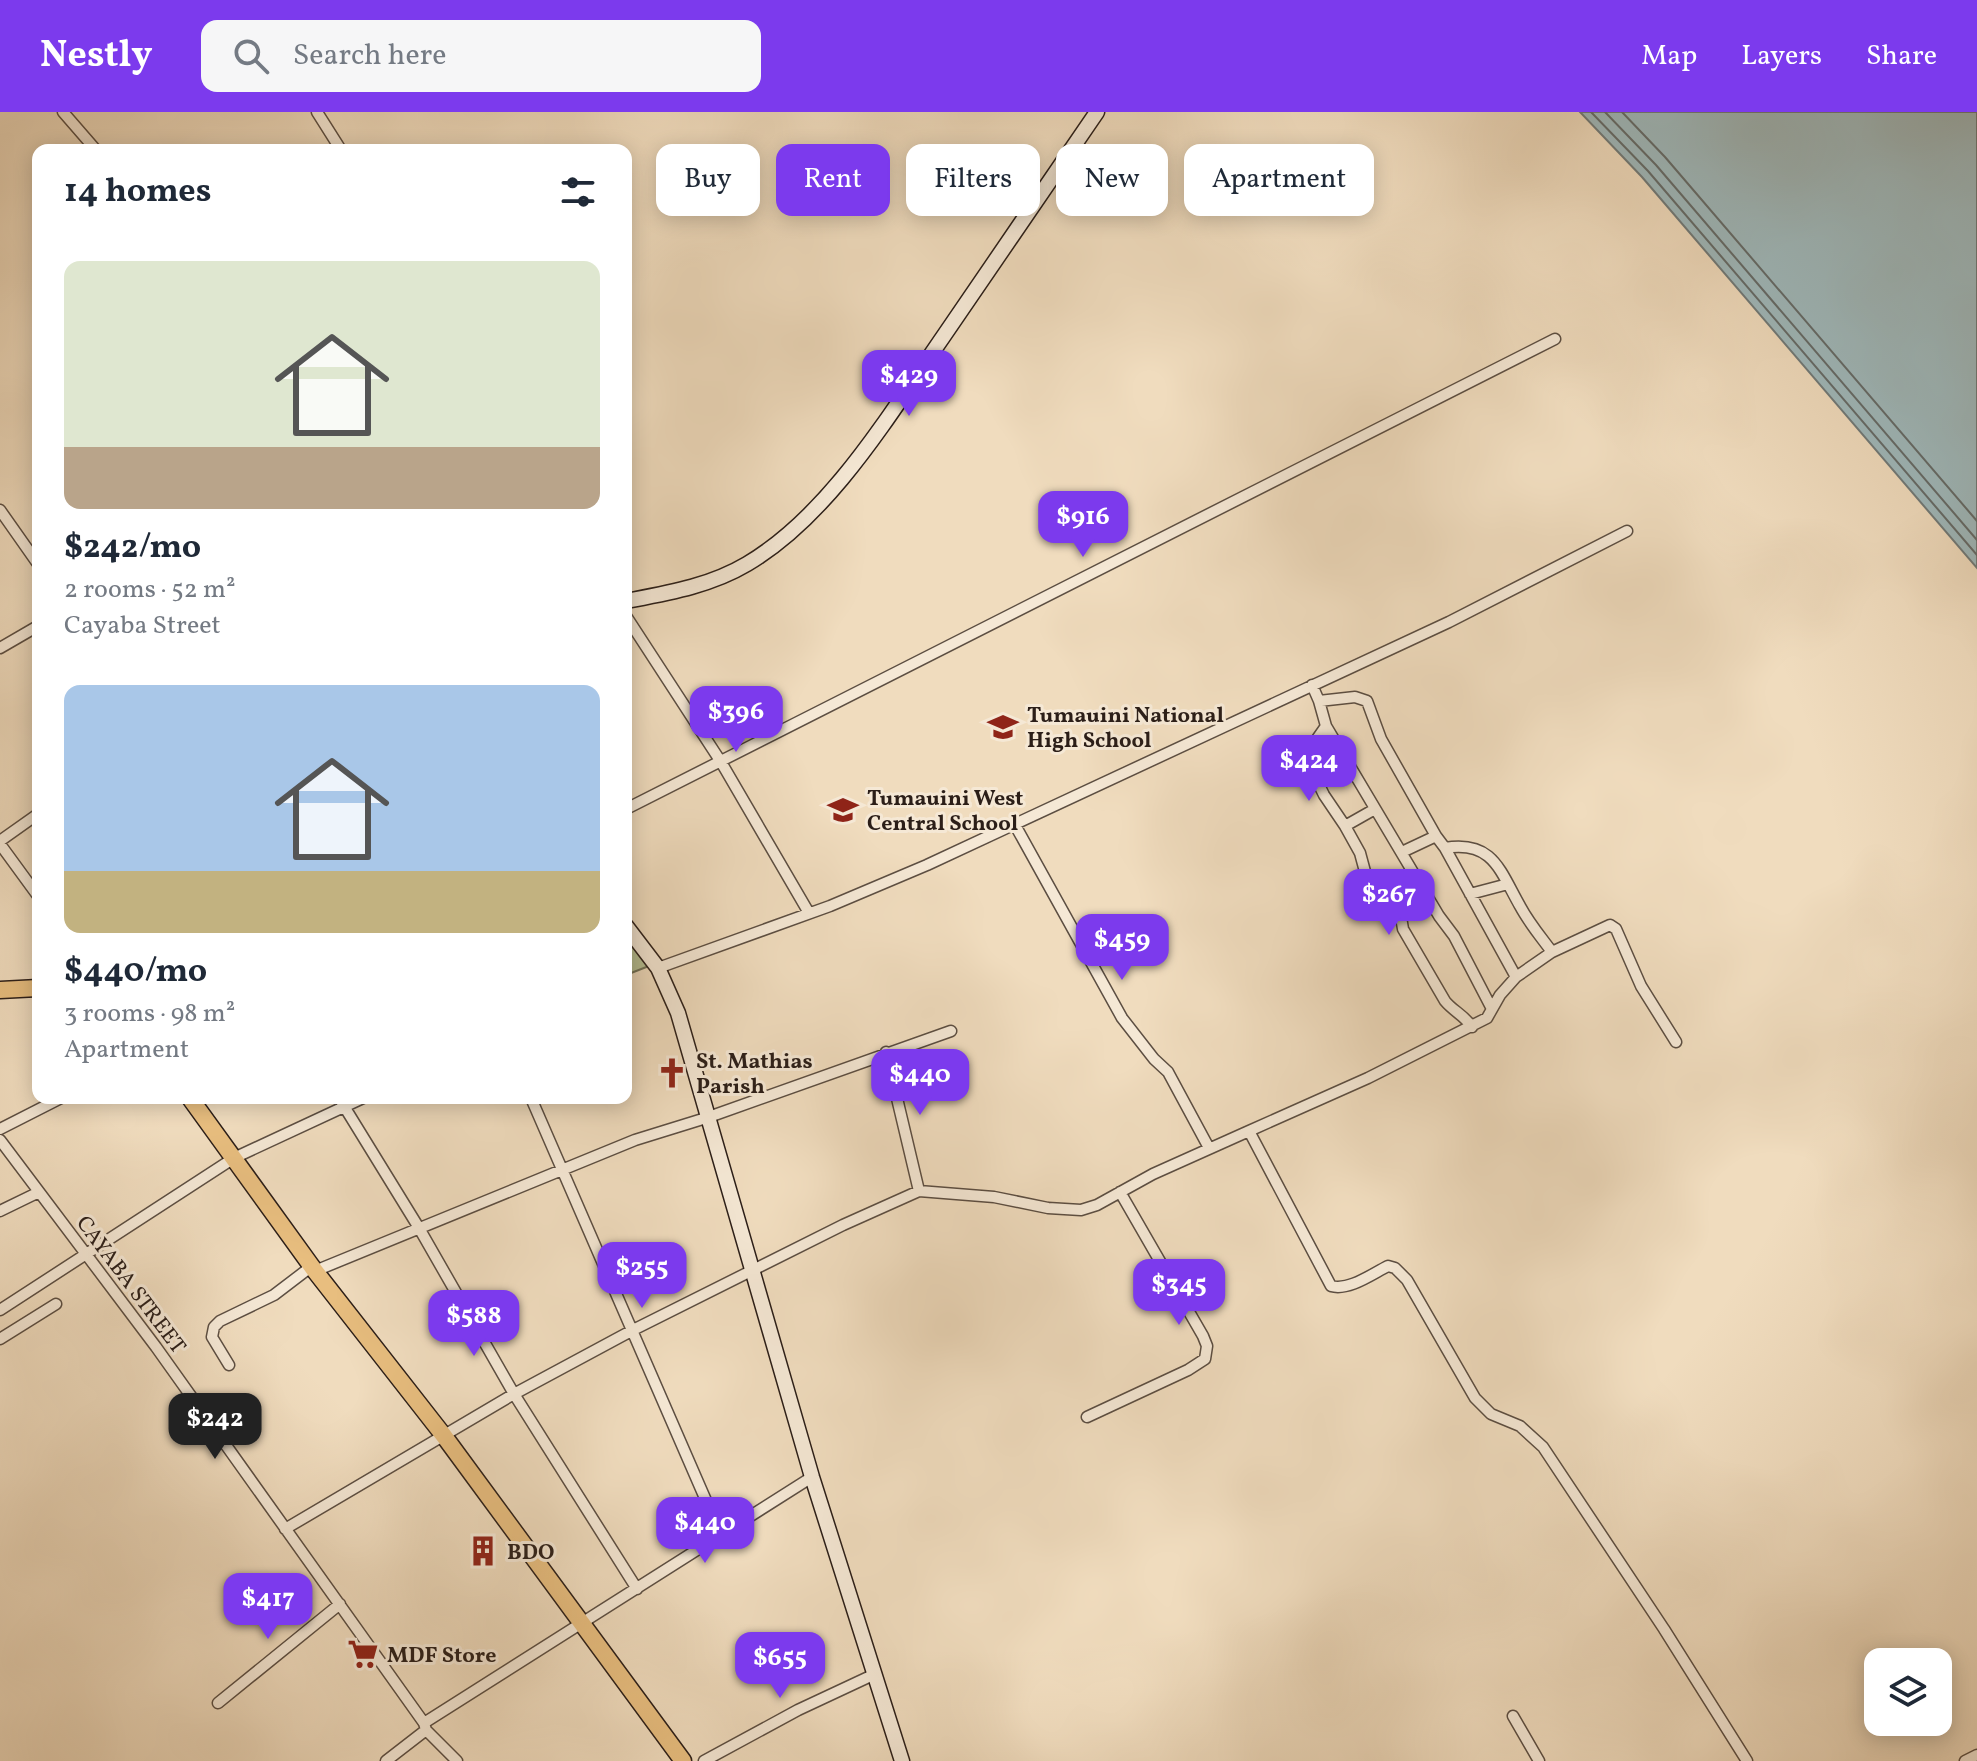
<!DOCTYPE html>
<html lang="en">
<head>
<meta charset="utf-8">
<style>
  :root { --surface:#fff; --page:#f6f6f7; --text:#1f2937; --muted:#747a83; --accent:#7c3aed }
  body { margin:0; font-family:Vollkorn,serif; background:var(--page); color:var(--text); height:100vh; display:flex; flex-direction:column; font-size:30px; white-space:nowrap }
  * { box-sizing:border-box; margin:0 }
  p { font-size:26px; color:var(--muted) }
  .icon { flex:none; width:44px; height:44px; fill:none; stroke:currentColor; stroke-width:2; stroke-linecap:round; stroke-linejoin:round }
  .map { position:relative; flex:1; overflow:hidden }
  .side { position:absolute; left:32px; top:32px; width:600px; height:960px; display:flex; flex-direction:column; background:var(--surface); border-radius:16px; box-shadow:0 4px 20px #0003 }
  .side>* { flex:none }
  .guide { position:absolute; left:656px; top:32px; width:760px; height:72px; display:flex; gap:16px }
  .tools { position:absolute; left:1864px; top:1536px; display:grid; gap:16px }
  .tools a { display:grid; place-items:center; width:88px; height:88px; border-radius:16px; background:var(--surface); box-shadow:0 4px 20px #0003; font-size:40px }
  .price { position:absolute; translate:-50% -68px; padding:0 18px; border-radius:16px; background:var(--accent); color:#fff; font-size:26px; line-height:52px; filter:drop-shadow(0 2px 4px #0008) }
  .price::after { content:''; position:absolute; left:50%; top:48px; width:24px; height:18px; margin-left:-12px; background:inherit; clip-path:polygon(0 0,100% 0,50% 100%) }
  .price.on { background:#222; color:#fff }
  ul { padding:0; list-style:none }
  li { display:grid; align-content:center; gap:16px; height:424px; padding:0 32px }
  li span { display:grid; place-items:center; height:248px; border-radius:16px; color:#555 }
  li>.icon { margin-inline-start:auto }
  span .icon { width:144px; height:144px; fill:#fffc; stroke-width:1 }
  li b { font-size:34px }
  h2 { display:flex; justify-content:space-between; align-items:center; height:96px; padding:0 32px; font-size:34px }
  .tag { padding:0 28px; border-radius:16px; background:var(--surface); box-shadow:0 4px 20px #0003; font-size:28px; line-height:72px }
  .tag.on { background:var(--accent); color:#fff }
  header { display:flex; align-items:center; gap:48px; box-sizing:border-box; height:112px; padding:0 40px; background:var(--accent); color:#fff }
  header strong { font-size:38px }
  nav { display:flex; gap:44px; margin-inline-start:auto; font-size:28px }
  .search { width:560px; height:72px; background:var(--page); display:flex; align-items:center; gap:20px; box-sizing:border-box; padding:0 28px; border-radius:16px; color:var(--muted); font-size:30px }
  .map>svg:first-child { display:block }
</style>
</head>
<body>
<header>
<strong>Nestly</strong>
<div class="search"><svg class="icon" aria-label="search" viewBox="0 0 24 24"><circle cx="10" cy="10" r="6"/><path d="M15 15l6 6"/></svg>Search here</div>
<nav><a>Map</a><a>Layers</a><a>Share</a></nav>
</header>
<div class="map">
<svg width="1977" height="1649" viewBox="0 0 1977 1649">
  <rect width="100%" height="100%" fill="#f0dcbe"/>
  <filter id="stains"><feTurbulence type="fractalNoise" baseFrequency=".0025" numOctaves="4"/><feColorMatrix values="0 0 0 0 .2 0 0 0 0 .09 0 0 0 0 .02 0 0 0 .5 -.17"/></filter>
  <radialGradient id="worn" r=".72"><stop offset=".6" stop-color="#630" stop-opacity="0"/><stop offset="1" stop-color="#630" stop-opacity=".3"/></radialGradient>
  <path fill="#b6c194" stroke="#707056" stroke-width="2" d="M626,822L649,854L626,863Z"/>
  <path fill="#9fb9bc" stroke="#717b7a" stroke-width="2" d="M1580,0H1977V456L1642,65Z"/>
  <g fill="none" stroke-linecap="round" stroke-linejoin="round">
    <path stroke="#656c6a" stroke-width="2" d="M1591,0L1648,59L1977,443
      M1605,0L1656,53L1977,428
      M1622,0L1665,45L1977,409"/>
    <g stroke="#5c4e42" stroke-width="13">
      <path id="street" d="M63,0L96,38
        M317,0L341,38
        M0,398L38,452
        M626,504L721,650L809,801
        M0,536L38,514
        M1312,573L1319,589L1326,614L1439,804L1454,824L1492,897
        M1319,589L1355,585L1367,589L1381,627L1436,724L1445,736L1516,865
        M1326,614L1305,644L1324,683L1345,714L1375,697
        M626,697L1555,227
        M1015,713L1122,906L1154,947L1168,960L1209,1036
        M1345,714L1360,741L1370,778L1401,805L1403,817L1445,889C1453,899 1464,903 1472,915
        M0,729L38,702
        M0,732L38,784
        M1445,736C1493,728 1500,759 1520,794C1529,811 1541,825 1552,840
        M1402,740L1436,724
        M1470,782L1508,772
        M658,856L830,794L927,753L1449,510L1627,419
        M886,940L919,1079
        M339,986L419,1116L514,1282L637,1477
        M531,986L721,1423
        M0,1017L61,986
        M1249,1019L1368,966L1487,906L1500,883L1516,865L1552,840L1610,813L1616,817L1641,874L1676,930
        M0,1028L156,1235L424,1611L426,1618L457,1649
        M0,1099L37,1081
        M315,1159L635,1028L706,1006L951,919
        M0,1198L234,1046L363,986
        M0,1227L56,1192
        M229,1253L212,1225L214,1215L220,1209L274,1183L312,1154
        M1087,1305L1188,1258L1205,1247L1207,1234L1203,1224L1120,1080
        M285,1417L514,1282L633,1218L843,1113L919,1079L994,1085L1048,1096L1081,1098L1097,1093L1153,1062L1249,1019L1331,1174C1349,1179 1372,1162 1388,1154L1395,1156L1407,1168L1475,1286L1491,1302L1520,1314L1543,1335L1664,1517L1747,1649
        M218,1591L340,1492
        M1513,1604L1539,1649
        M424,1611L812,1365
        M386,1649L426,1618
        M704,1649L798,1598L875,1562
        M1965,1649L1977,1643"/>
    </g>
    <g stroke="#2b1e18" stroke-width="17">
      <path id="secondary" d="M626,489C668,481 710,474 747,452C830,403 889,303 943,225C994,150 1045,75 1097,0
        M626,814L658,856L678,901L812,1365L902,1649"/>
    </g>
    <g stroke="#2b1e18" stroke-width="19">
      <path id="primary" d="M0,878L38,876
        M190,986L315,1159L444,1324L683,1649"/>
    </g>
    <use href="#street" stroke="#f5e8d5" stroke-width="10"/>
    <use href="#secondary" stroke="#f5e8d5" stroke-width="14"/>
    <use href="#primary" stroke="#e8be7f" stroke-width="16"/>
  </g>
  <defs>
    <g id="school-bare" transform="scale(2.4)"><path d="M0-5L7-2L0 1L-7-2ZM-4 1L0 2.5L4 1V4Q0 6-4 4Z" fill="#8f2418" stroke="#f5e8d5" stroke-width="2.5" paint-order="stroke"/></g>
    <g id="church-bare" transform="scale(2.4)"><path d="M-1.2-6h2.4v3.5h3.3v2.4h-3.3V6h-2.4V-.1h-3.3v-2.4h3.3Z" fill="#8f2418" stroke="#f5e8d5" stroke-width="2.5" paint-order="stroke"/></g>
    <g id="building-bare" transform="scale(2.4)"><path d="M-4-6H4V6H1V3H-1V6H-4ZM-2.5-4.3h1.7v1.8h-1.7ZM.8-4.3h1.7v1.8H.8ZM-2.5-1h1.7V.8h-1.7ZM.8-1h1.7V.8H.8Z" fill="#8f2418" stroke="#f5e8d5" stroke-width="2.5" paint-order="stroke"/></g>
    <g id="supermarket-bare" transform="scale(2.4)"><path d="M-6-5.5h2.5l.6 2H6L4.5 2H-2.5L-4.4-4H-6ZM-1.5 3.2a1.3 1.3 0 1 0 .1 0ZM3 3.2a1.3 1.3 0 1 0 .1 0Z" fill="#8f2418" stroke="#f5e8d5" stroke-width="2.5" paint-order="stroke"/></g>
  </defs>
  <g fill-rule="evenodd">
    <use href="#school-bare" x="1003" y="615"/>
    <use href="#school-bare" x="843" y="698"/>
    <use href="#church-bare" x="672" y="961"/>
    <use href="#building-bare" x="483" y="1439"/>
    <use href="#supermarket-bare" x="363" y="1542"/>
  </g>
  <g text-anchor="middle" stroke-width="6" stroke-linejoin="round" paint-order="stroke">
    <g font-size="22" font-weight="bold" fill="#2b1e18" stroke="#f5e8d5" text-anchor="start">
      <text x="1027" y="610">Tumauini National<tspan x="1027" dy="25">High School</tspan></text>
      <text x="867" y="693">Tumauini West<tspan x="867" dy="25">Central School</tspan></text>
      <text x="696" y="956">St. Mathias<tspan x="696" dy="25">Parish</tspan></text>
      <text x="507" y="1447">BDO</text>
      <text x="387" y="1550">MDF Store</text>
    </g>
    <g font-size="22" fill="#2b1e18" stroke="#f5e8d5">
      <text transform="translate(132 1172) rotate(53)" y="8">CAYABA STREET</text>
    </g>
  </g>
  <rect width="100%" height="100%" filter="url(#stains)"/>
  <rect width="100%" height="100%" fill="url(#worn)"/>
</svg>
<div class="tools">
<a><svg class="icon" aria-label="layers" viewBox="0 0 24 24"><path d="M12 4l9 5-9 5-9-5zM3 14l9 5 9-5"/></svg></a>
</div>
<b class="price" style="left:909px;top:306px">$429</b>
<b class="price" style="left:1083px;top:447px">$916</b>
<b class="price" style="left:736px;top:642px">$396</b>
<b class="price" style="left:1309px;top:691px">$424</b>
<b class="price" style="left:1389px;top:825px">$267</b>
<b class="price" style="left:1122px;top:870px">$459</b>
<b class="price" style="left:920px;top:1005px">$440</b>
<b class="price" style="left:642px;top:1198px">$255</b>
<b class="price" style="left:1179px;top:1215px">$345</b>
<b class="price" style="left:474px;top:1246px">$588</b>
<b class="price on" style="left:215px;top:1349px">$242</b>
<b class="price" style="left:705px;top:1453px">$440</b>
<b class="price" style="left:268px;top:1529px">$417</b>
<b class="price" style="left:780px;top:1588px">$655</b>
<div class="guide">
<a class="tag">Buy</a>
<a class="tag on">Rent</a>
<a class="tag">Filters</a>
<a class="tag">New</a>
<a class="tag">Apartment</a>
</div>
<section class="side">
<h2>14 homes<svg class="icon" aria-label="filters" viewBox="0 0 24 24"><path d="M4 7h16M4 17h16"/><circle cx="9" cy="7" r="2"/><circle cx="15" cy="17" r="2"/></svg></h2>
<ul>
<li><span style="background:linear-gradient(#dfe7d0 75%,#b9a48a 0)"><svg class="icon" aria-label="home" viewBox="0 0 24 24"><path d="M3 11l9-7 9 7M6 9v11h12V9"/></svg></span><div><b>$242/mo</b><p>2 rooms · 52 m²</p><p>Cayaba Street</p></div></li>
<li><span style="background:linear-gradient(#a9c7e8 75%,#c2b280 0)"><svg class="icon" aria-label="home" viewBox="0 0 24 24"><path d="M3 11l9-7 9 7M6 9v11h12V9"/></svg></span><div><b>$440/mo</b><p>3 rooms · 98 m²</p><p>Apartment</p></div></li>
</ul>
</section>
</div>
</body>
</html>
